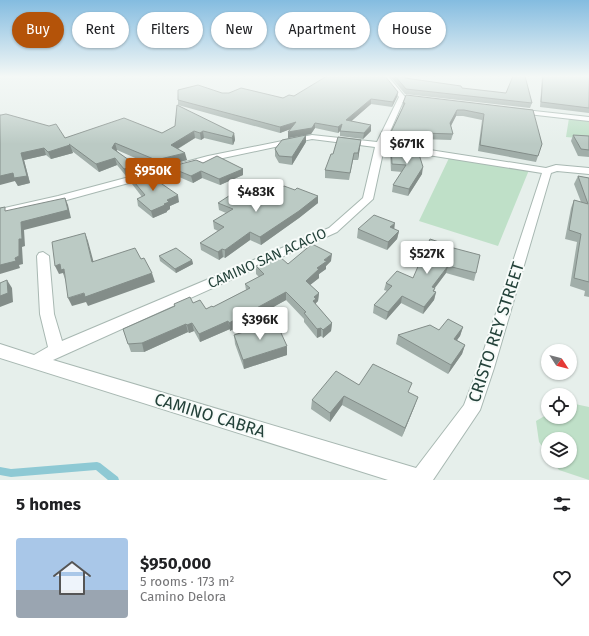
<!DOCTYPE html>
<html lang="en">
<head>
<meta charset="utf-8">
<style>
  :root { --surface:#fff; --page:#f2f2f2; --text:#202124; --muted:#757577; --accent:#b45309 }
  body { margin:0; font-family:"Fira Sans",sans-serif; background:var(--page); color:var(--text); height:100vh; display:flex; flex-direction:column; font-size:15px; white-space:nowrap }
  * { box-sizing:border-box; margin:0 }
  p { font-size:13px; color:var(--muted) }
  .icon { flex:none; width:22px; height:22px; fill:none; stroke:currentColor; stroke-width:2; stroke-linecap:round; stroke-linejoin:round }
  .map { position:relative; height:480px; overflow:hidden }
  .drawer { display:flex; flex-direction:column; background:var(--surface); flex:1 }
  .drawer>* { flex:none }
  .banner { position:absolute; left:12px; top:12px; width:565px; height:36px; display:flex; gap:8px }
  .needle { width:26px; rotate:126deg }
  .tools { position:absolute; left:541px; top:344px; display:grid; gap:8px }
  .tools a { display:grid; place-items:center; width:36px; height:36px; border-radius:50%; background:var(--surface); box-shadow:0 1px 3px #0004; font-size:20px }
  .price { position:absolute; translate:-50% -34px; padding:0 9px; border-radius:4px; background:#fff; color:#222; font-size:13px; line-height:26px; filter:drop-shadow(0 1px 2px #0008) }
  .price::after { content:''; position:absolute; left:50%; top:24px; width:12px; height:9px; margin-left:-6px; background:inherit; clip-path:polygon(0 0,100% 0,50% 100%) }
  .price.on { background:var(--accent); color:#fff }
  ul { padding:0; list-style:none }
  li { display:flex; align-items:center; gap:12px; height:100px; padding:0 16px }
  li span { display:grid; place-items:center; flex:none; width:112px; height:80px; border-radius:4px; color:#555 }
  li>.icon { margin-inline-start:auto }
  span .icon { width:48px; height:48px; fill:#fffc; stroke-width:1 }
  li b { font-size:17px }
  h2 { display:flex; justify-content:space-between; align-items:center; height:48px; padding:0 16px; font-size:17px }
  .chip { padding:0 14px; border-radius:18px; background:var(--surface); box-shadow:0 1px 3px #0004; font-size:14px; line-height:36px }
  .chip.on { background:var(--accent); color:#fff }
  .map>svg:first-child { display:block }
</style>
</head>
<body>
<div class="map">
<svg width="589" height="480" viewBox="0 0 589 480">
  <rect width="100%" height="100%" fill="#e6efeb"/>
  <path fill="#bfe0c8" d="M569,118L589,121V139L566,137Z
    M449,158L529,170L498,246L419,221Z
    M575,404L589,407V480L559,470L552,461H570V439H548V455L539,442L536,421L548,414V417H570V405Z"/>
  <g fill="none" stroke-linecap="round" stroke-linejoin="round">
    <path fill="#8ec9d4" fill-rule="evenodd" d="M97,462L100,463L118,477L119,480H108L96,470L11,477L0,475V467L11,469Z"/>
    <g stroke="#a8b8b2" stroke-width="2">
      <path id="minor" d="M382,76H388L405,97L385,143L546,168L556,165L589,168V174L557,171L551,173L494,368L480,410L433,480H388L0,358V344L34,355L48,347L40,314L37,256L39,253L43,252L49,256L54,314L62,341L329,228L363,198L375,147L312,139L209,161L63,201L0,215V209L58,196L208,156L312,135L377,142L399,97ZM384,148L542,173L478,368L464,405L416,468L53,360L337,232L373,199Z
        M516,109L589,117V121L519,113L515,111Z"/>
    </g>
    <use href="#minor" fill="#fff" fill-rule="evenodd"/>
  </g>
  <path fill="#a1aea9" d="M390,76H405V78L462,88L532,103L530,108L405,94Z
    M542,76H589V113L540,107Z
    M398,92L397,97L392,107L371,104L351,121L371,131L363,139L340,136V131L338,133L315,128L311,134L288,138V132L290,129L280,133L178,105V100L222,93L283,98L294,96Z
    M403,103L533,110L538,156L536,162L478,151L482,120L463,116H456L451,126L453,134L451,140L421,139L419,147L390,142L391,132L402,108Z
    M0,115L65,138L162,133L175,126L234,133L235,140L233,145L204,138L201,140L195,138L178,149L187,160L158,168L117,150V151L138,173L126,176L117,165L99,172L72,151L73,153L51,159L46,155L24,160L30,183L18,186L15,181Z
    M573,135L589,136V157L578,156L571,141Z
    M361,140L358,160H353L349,180L325,178V170L333,154Z
    M306,142L292,165L279,163L275,156V149Z
    M391,144L422,174L408,196L392,192L393,185L402,172L391,171L390,151Z
    M203,163L243,169V175L220,185L202,178L193,183L170,173L169,167Z
    M578,176L589,178V297L584,296L585,291L570,286L577,242L565,239L571,208L574,200L581,202L574,184Z
    M130,177L179,202L170,206V209L167,211V212L153,218L138,206L137,199L142,197L132,184Z
    M274,193L318,203L299,218L261,245L250,240L225,258L223,257L219,260L201,250L200,243L218,231L214,229L213,221L226,213L219,210L218,203Z
    M358,229H394L399,231L397,239L387,250L357,238Z
    M442,245L476,273L474,281L446,273L435,288L434,292H436L434,300L423,314L401,303L386,320L373,313L374,305L387,291L384,290L386,283L413,278Z
    M159,256L192,260L193,264L176,273L160,261Z
    M331,261L326,266V269L319,274V278L310,285L319,293L318,301L316,303V305L332,323L331,331L323,338L321,336L317,338L304,322V319L286,300L230,331V329L200,342L194,331L189,333L188,332L144,352H131L123,329L175,307L174,304L193,303L206,309L213,307L246,290L245,284L259,277L256,274V266Z
    M463,327L460,336L457,340L465,345L462,354L448,374L396,344L398,335Z
    M234,335L287,355L244,369L235,344Z
    M359,385L409,393L415,405L402,437L342,405L330,422L311,409L312,400Z"/>
  <path fill="#838d89" d="M398,92L397,97L392,107L393,102Z
    M371,99V104L346,126V120Z
    M457,110L456,116L449,129L450,123Z
    M296,122V127L280,133V127Z
    M315,123V128L311,134L288,138V132Z
    M342,124L341,130L338,133V127Z
    M371,125V131L363,139L364,133Z
    M194,131L195,138L172,152L171,145Z
    M203,131L204,138L201,140L200,133Z
    M234,133L235,140L233,145L232,138Z
    M306,135V142L292,165V157Z
    M361,140L360,147L358,160V153Z
    M115,143L117,150L114,156L112,148Z
    M70,145L73,153L51,159L48,152Z
    M44,148L46,155L24,160L30,183L18,186L15,181L0,185V176L21,153Z
    M185,153L187,160L158,168L156,160Z
    M115,158L117,165L99,172L96,164Z
    M136,165L138,173L126,176L124,169Z
    M423,167L422,174L408,196L409,189Z
    M243,169V175L220,185L219,179Z
    M201,171L202,178L193,183L191,176Z
    M178,195L179,202L170,206V209L167,211V212L153,218L151,211L164,204L167,200Z
    M318,196V203L299,218L261,245L260,237Z
    M65,198L68,205L71,218L24,230L25,246L22,247L23,264L19,265L20,268L0,274V265L15,258L19,239L21,222Z
    M395,223L394,231L390,227Z
    M399,231L397,239L387,250L388,242Z
    M250,232V240L225,258V250Z
    M85,233L88,241L96,271L92,262Z
    M222,249L223,257L219,260L218,252Z
    M332,254L331,261L326,266V269L319,274V278L305,289L306,281L324,260Z
    M192,260L193,264L176,273L175,269Z
    M60,264L64,269L65,279L63,273L59,274L55,266Z
    M448,266L446,273L430,294L432,287Z
    M152,273L155,282L88,306L86,302L72,306L68,298Z
    M7,280L12,288L13,302L0,307V296Z
    M286,292V300L230,331L229,323Z
    M436,292L434,300L423,314L424,307Z
    M319,293L318,301L316,303V308L313,301L314,297Z
    M402,296L401,303L386,320L388,312Z
    M228,321L230,329L200,342L199,334Z
    M192,323L194,331L189,333L187,325Z
    M332,323L331,331L323,338V330Z
    M186,324L188,332L144,352L142,343Z
    M463,327L460,336L451,348L454,339Z
    M321,328V336L317,338V329Z
    M465,345L462,354L448,374L451,365Z
    M287,346V355L244,369L243,360Z
    M344,396L342,405L330,422V413Z
    M418,397L415,405L402,437L405,428Z"/>
  <path fill="#bbcac4" stroke="#838d89" d="M327,76H385L398,92L393,102L371,99L346,120L371,125L364,133L340,131L342,124L338,127L315,123L312,128L288,132L296,122L280,127L178,100V90L198,85L222,93H229L241,88L283,98L289,95L294,96Z
    M395,76H405V78L461,86L462,88L506,93L513,76H525L532,103L406,89Z
    M543,76H589V108L541,102Z
    M406,95L533,110L542,144L538,156L480,145L484,114L464,110H457L450,123L453,134L422,133L420,141L391,136V132L405,103H403Z
    M177,105L234,133L232,138L203,131L200,133L194,131L171,145L185,153L156,160L115,143L112,148L136,165L124,169L115,158L96,164L69,144L70,145L48,152L44,148L21,153L27,176L14,178L13,173L0,176V115H1L6,114L49,126L56,124L65,138L124,118L162,133L175,126Z
    M306,135L292,157L279,156L275,149L282,140Z
    M573,135L589,136V150L581,149Z
    M338,137L361,140L358,153H354L350,173L325,170L331,154H333Z
    M391,144L417,148L423,167L409,189L393,185L406,165L392,164Z
    M217,156L243,169L219,179L201,171L191,176L169,167L196,160L203,163Z
    M146,173L178,195L167,200L169,202L164,204L165,205L151,211L137,199L145,195L130,177Z
    M578,176L589,178V282L574,278L581,234L569,230L574,200L588,204Z
    M249,183L274,193L284,186L295,190L297,188L318,196L299,211L260,237L250,232L225,250L222,249L218,252L200,243L224,227L213,221L233,209L218,203Z
    M65,198L68,210L21,222L22,239H19V256L15,258L16,261L0,265V208L5,207V211Z
    M374,215L395,223L390,227L399,231L388,242L358,229Z
    M85,233L92,262L135,248L141,259L144,258L152,273L85,297L84,293L68,298L64,269L61,270L60,264L55,266L52,242Z
    M430,239L442,243V245L480,255L476,273L448,266L432,287L435,288L433,291L436,292L424,307L402,296L388,312L374,305L392,286L386,283L397,271L413,278Z
    M312,244L332,254L324,260L327,261L317,268L319,269L306,281L319,293L314,297L316,299L313,301L332,323L323,330L321,328L317,329L304,313L306,312L286,292L229,323L228,321L199,334L192,323L187,325L186,324L142,343L128,344L123,329L175,306L174,304L190,297L193,303L200,300L206,309L212,306L213,307L250,288L245,284L264,274L256,266L276,257H280L288,264Z
    M176,248L192,260L175,269L159,256Z
    M7,280L8,293L0,296V283Z
    M448,319L463,327L454,339L465,345L451,365L398,335L430,325L439,330Z
    M276,322L287,346L243,360L234,335Z
    M373,364L412,383L408,392L418,397L405,428L344,396L330,413L312,400L336,371L359,385Z"/>
  <linearGradient id="sky" x2="0" y2="1"><stop stop-color="#84bce0"/><stop offset="0.53" stop-color="#f4f8f6"/><stop offset="1" stop-color="#f4f8f6" stop-opacity="0"/></linearGradient>
  <rect width="589" height="144" fill="url(#sky)"/>
  <g text-anchor="middle" stroke-width="4" stroke-linejoin="round" paint-order="stroke">
    <g font-size="14" fill="#24423a" stroke="#f7fbf9">
      <text transform="translate(267 258) rotate(-24)" y="5">CAMINO SAN ACACIO</text>
    </g>
    <g font-size="17" fill="#24423a" stroke="#f7fbf9">
      <text transform="translate(496 332) rotate(-72)" y="6">CRISTO REY STREET</text>
      <text transform="translate(210 415) rotate(17)" y="6">CAMINO CABRA</text>
    </g>
  </g>
</svg>
<div class="tools">
<a><svg class="needle" viewBox="-14 -14 28 28"><path d="M0-13l5 13h-10z" fill="#e53935"/><path d="M0 13l5-13h-10z" fill="#757577"/></svg></a>
<a><svg class="icon" aria-label="locate" viewBox="0 0 24 24"><circle cx="12" cy="12" r="6"/><path d="M12 2v4M12 18v4M2 12h4M18 12h4"/></svg></a>
<a><svg class="icon" aria-label="layers" viewBox="0 0 24 24"><path d="M12 4l9 5-9 5-9-5zM3 14l9 5 9-5"/></svg></a>
</div>
<b class="price" style="left:407px;top:165px">$671K</b>
<b class="price on" style="left:153px;top:192px">$950K</b>
<b class="price" style="left:256px;top:213px">$483K</b>
<b class="price" style="left:427px;top:275px">$527K</b>
<b class="price" style="left:260px;top:341px">$396K</b>
<div class="banner">
<a class="chip on">Buy</a>
<a class="chip">Rent</a>
<a class="chip">Filters</a>
<a class="chip">New</a>
<a class="chip">Apartment</a>
<a class="chip">House</a>
</div>
</div>
<section class="drawer">
<h2>5 homes<svg class="icon" aria-label="filters" viewBox="0 0 24 24"><path d="M4 7h16M4 17h16"/><circle cx="9" cy="7" r="2"/><circle cx="15" cy="17" r="2"/></svg></h2>
<ul>
<li><span style="background:linear-gradient(#a9c7e8 65%,#9aa5b1 0)"><svg class="icon" aria-label="home" viewBox="0 0 24 24"><path d="M3 11l9-7 9 7M6 9v11h12V9"/></svg></span><div><b>$950,000</b><p>5 rooms · 173 m²</p><p>Camino Delora</p></div><svg class="icon" aria-label="heart" viewBox="0 0 24 24"><path d="M12 20l-8-8c-3-5 5-10 8-4 3-6 11-1 8 4z"/></svg></li>
</ul>
</section>
</body>
</html>
